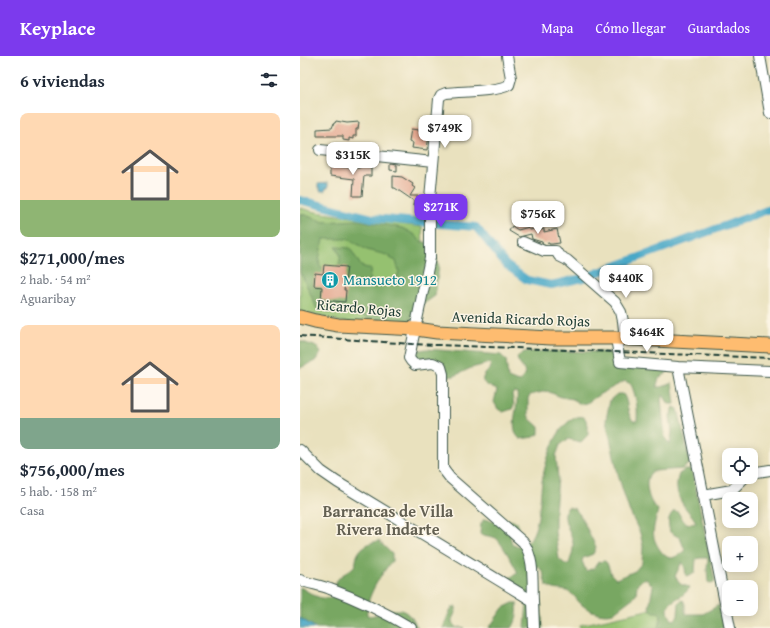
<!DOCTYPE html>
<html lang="es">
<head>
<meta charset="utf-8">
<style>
  :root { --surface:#fff; --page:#f6f6f7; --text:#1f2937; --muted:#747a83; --accent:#7c3aed }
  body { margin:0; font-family:"Gentium Book Plus",serif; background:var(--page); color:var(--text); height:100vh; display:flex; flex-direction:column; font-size:15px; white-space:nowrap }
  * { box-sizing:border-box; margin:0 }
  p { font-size:13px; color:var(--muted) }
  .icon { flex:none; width:22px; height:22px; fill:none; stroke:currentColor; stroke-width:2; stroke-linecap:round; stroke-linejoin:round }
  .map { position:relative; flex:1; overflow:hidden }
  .side { display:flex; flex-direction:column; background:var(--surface); width:300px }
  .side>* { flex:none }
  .tools { position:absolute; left:422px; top:392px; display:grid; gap:8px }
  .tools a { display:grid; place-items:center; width:36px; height:36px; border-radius:8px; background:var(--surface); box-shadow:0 2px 10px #0003; font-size:20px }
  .price { position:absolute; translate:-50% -34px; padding:0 9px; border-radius:8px; background:#fff; color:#222; font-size:13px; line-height:26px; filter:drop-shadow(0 1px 2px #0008) }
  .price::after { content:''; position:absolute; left:50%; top:24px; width:12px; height:9px; margin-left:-6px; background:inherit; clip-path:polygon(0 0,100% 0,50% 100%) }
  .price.current { background:var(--accent); color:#fff }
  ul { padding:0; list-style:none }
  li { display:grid; align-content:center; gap:8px; height:212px; padding:0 20px }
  li span { display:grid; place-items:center; height:124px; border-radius:8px; color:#555 }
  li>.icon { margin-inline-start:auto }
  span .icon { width:72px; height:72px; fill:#fffc; stroke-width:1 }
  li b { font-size:17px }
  h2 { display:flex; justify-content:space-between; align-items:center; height:48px; padding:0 20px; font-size:17px }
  header { display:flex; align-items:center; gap:24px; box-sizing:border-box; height:56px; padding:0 20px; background:var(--accent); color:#fff }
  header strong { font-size:19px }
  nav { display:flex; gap:22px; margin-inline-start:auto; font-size:14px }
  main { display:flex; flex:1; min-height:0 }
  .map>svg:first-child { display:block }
</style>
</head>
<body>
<header>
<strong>Keyplace</strong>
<nav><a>Mapa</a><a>Cómo llegar</a><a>Guardados</a></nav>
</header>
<main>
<section class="side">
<h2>6 viviendas<svg class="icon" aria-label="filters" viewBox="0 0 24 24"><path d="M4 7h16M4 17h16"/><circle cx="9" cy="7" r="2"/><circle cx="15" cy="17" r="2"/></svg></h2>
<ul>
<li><span style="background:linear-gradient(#ffd9b3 70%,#8fb573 0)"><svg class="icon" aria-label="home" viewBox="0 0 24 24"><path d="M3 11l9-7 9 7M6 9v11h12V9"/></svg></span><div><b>$271,000/mes</b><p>2 hab. · 54 m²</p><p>Aguaribay</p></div></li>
<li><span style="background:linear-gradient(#ffd9b3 75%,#7fa58c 0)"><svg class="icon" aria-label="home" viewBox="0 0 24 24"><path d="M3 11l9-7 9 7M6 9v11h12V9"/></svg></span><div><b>$756,000/mes</b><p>5 hab. · 158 m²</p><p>Casa</p></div></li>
</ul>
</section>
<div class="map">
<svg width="470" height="572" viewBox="0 0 470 572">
  <rect width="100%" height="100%" fill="#fcf5e5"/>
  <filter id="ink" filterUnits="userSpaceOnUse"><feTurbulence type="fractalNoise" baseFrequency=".025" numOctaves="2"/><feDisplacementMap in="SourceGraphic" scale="8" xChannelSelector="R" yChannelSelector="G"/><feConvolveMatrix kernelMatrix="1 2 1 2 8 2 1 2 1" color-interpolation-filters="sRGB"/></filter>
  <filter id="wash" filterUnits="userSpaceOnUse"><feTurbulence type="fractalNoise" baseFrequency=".012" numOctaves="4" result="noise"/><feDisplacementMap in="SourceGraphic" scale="16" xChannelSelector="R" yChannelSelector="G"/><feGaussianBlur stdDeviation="0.9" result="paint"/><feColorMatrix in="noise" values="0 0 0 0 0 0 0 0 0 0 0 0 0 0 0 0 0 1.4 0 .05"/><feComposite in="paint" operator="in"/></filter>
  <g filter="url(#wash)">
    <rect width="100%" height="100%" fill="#e9e1be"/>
    <path fill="#95c16f" stroke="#5a7f52" d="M0,152L16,156L122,171L124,208L112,269L41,266L0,256Z
      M361,551L365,572H280V569Z"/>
    <path fill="#78a762" stroke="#4c724b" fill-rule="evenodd" d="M0,157L24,166L58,164L102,172L113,178L122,186H126L135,198L139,210L135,240L113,255L108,266L71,264L61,259L53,257L30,256L17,253L2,219L0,218ZM23,183H49L67,194L91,200L90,202L96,205L99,216L96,223L92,226L75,227L69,223L71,213L61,210L50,192L36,191C42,199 41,206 36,214L28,216L20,211L19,204Z
      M0,285L17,291L21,297L15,305L0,312Z
      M126,293L201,299L206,304L208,322L218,326C233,315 218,312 217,301L224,296L247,295L302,296L317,298L320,308L367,314L366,318L359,322L357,329V331H362L372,327L375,348H369L363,339L361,344L365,382L370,389L372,376L370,360L374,351L378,353L390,407L383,413L354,415C343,419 347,439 352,447C353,450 356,451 358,454C356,463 352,473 354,482C356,489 364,503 372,502C376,501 382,497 385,494L380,482L370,476C368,467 367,462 374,455L378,456C382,464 385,470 396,467C394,461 391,459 387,454C378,443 374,432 379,418L385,414H392L415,526L410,527L408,526L407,513L408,502H400L396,503L395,516L392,519L386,520L385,512L382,506L375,520L380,528L389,531C385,545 358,542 372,564L376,563L378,560L379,546L383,544L385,548V557L386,558H403L419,549L424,572H359L361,559L358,556H354L349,552L353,530L347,524L344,522L337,529L336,538L334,541L313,557C302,560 289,555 281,548C276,543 273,537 267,535C259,533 254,535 246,529L243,516L238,510L234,511L233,515L240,540L243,572H225L227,544L209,526V522L218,517C215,510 201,486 196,482C192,480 185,480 180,478L181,468L184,463L199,466L209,464L217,466C220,472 215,475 210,479L212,489C241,498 239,442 242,426C245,407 254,375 271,364C276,361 281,359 285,362L288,369V379L281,386L268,383L260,389L256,400L258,422L255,455V476L259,503L265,508H269C271,501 274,494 273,487C272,476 259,461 268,451L275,453L280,459L296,491L293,498L283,502L282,505L286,515L294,512L298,506L305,505L307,507L311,518L316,523L335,515L342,507L343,490L340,477L329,454L319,422L306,364L310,344L317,338H323C329,346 326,357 333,365H337C338,351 336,340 331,328L325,325L300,338L287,347L280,348L273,343L261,341L247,335L230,339L228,342V359L230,363L239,371V378L234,381L220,383C208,373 219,351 217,337L215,336L212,338L214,349L212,353L203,356L198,353L194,346L197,334C182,327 177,325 191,312L190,307L171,312L154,320L146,321L141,304L112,305L115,295Z
      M79,485L92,498V505C81,518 65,542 67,559L71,560L92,554H103L112,562L118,572H16L0,562V531C13,538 18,545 33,541C36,536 34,531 36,526C40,518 50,516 55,509C56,507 56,503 57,500C60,491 70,486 79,485Z
      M213,547H217C218,556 217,565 212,572H189L203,552Z
      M153,551H156C157,557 151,561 152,567L158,572L161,571L165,572H143L149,557Z"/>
    <path fill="#48a8c7" stroke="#34727e" d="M28,127V132H26L25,135H20V132H18V128Z
      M0,562L16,572H0Z"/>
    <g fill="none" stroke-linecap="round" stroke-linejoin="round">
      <path stroke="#48a8c7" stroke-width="8" d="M0,144L72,162L176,171L206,209L227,224L251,229L283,222L470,153"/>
    </g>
    <g id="blocks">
      <path fill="#e2a289" d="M36,65L47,67L59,66L58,73H56V80H53V83L49,82V85L43,84V80H17V73L32,72L34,67H35Z
        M111,73L119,74V76L129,77L127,94L112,92L113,87L109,85Z
        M90,108L97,109V115L90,114Z
        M30,110L59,112L62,110L71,111V120H64L62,140H53L54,123L30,120Z
        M93,120L102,121L113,128L112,130L115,132L110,140H124L123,151L113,150L114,145L95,132H93Z
        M212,170L218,174L229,171L230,174L237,172V175L244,173V176L257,173L260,187L252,188H249V187L243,188L242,186L232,183L231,178L219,181L209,175Z
        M24,209L47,211L44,234H46L45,246L21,244L22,231L14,230L15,217L23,218Z"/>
    </g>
  </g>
  <g filter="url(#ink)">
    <use href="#blocks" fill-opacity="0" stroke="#3d5649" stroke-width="1"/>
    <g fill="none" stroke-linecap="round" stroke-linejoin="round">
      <g stroke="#3d5649" stroke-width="12">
        <path id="minor" d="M460,0L470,57
          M20,94L133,106
          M223,186L244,195H256L259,200L267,204L315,246L321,256L323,265L325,283
          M316,282L320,306L378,311L470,315
          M378,311L430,572
          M0,394L21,415L37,426L233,545C232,526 235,502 223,486L150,422L143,413V318L141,311L133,307L115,309L111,305L109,302L130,202V142L139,43L141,39L146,37C163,35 195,36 209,29L211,22L207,0
          M451,417L470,414
          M403,439L432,434L445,421
          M0,524C10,528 20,529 30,533C58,543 86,557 111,572
          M233,545L234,572"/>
      </g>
      <g stroke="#3d5649" stroke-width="15">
        <path id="major" d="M0,261L15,265L38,269L116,273L137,276L251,282H316L470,290"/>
      </g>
      <use href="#minor" stroke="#fff" stroke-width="10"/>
      <use href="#major" stroke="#febc70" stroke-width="13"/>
      <path stroke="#1f3d34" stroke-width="2" stroke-dasharray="6 3" stroke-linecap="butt" d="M0,280L112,288L470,302"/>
    </g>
  </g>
  <defs>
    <g id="building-disc" transform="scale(0.9)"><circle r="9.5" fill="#0f9aa8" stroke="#fcf5e5"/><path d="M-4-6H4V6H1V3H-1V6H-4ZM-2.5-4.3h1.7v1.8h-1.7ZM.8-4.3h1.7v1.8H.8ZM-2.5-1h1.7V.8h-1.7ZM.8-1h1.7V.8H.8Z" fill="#fff"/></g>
  </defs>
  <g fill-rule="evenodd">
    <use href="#building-disc" x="30" y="224"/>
  </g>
  <g text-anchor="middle" stroke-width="3" stroke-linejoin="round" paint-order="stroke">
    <g font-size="15" fill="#0d838f" stroke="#fcf5e5" text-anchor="start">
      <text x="43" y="229">Mansueto 1912</text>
    </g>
    <g font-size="15" fill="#1f3d34" stroke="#fcf5e5">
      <text transform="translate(59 252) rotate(5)" y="5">Ricardo Rojas</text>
      <text transform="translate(221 263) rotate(2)" y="5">Avenida Ricardo Rojas</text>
    </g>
    <g font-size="16" font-weight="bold" fill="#636052" stroke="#fcf5e5">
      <text x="88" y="461">Barrancas de Villa<tspan x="88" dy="18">Rivera Indarte</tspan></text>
    </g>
  </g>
</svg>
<div class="tools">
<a><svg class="icon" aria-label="locate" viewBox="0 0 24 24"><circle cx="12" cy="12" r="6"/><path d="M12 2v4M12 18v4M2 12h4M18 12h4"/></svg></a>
<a><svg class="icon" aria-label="layers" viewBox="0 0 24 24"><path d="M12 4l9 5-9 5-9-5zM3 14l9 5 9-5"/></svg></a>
<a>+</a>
<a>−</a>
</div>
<b class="price" style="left:145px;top:93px">$749K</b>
<b class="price" style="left:53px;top:120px">$315K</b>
<b class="price current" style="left:141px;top:172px">$271K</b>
<b class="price" style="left:238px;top:179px">$756K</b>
<b class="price" style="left:326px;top:243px">$440K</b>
<b class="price" style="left:347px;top:297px">$464K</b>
</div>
</main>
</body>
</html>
